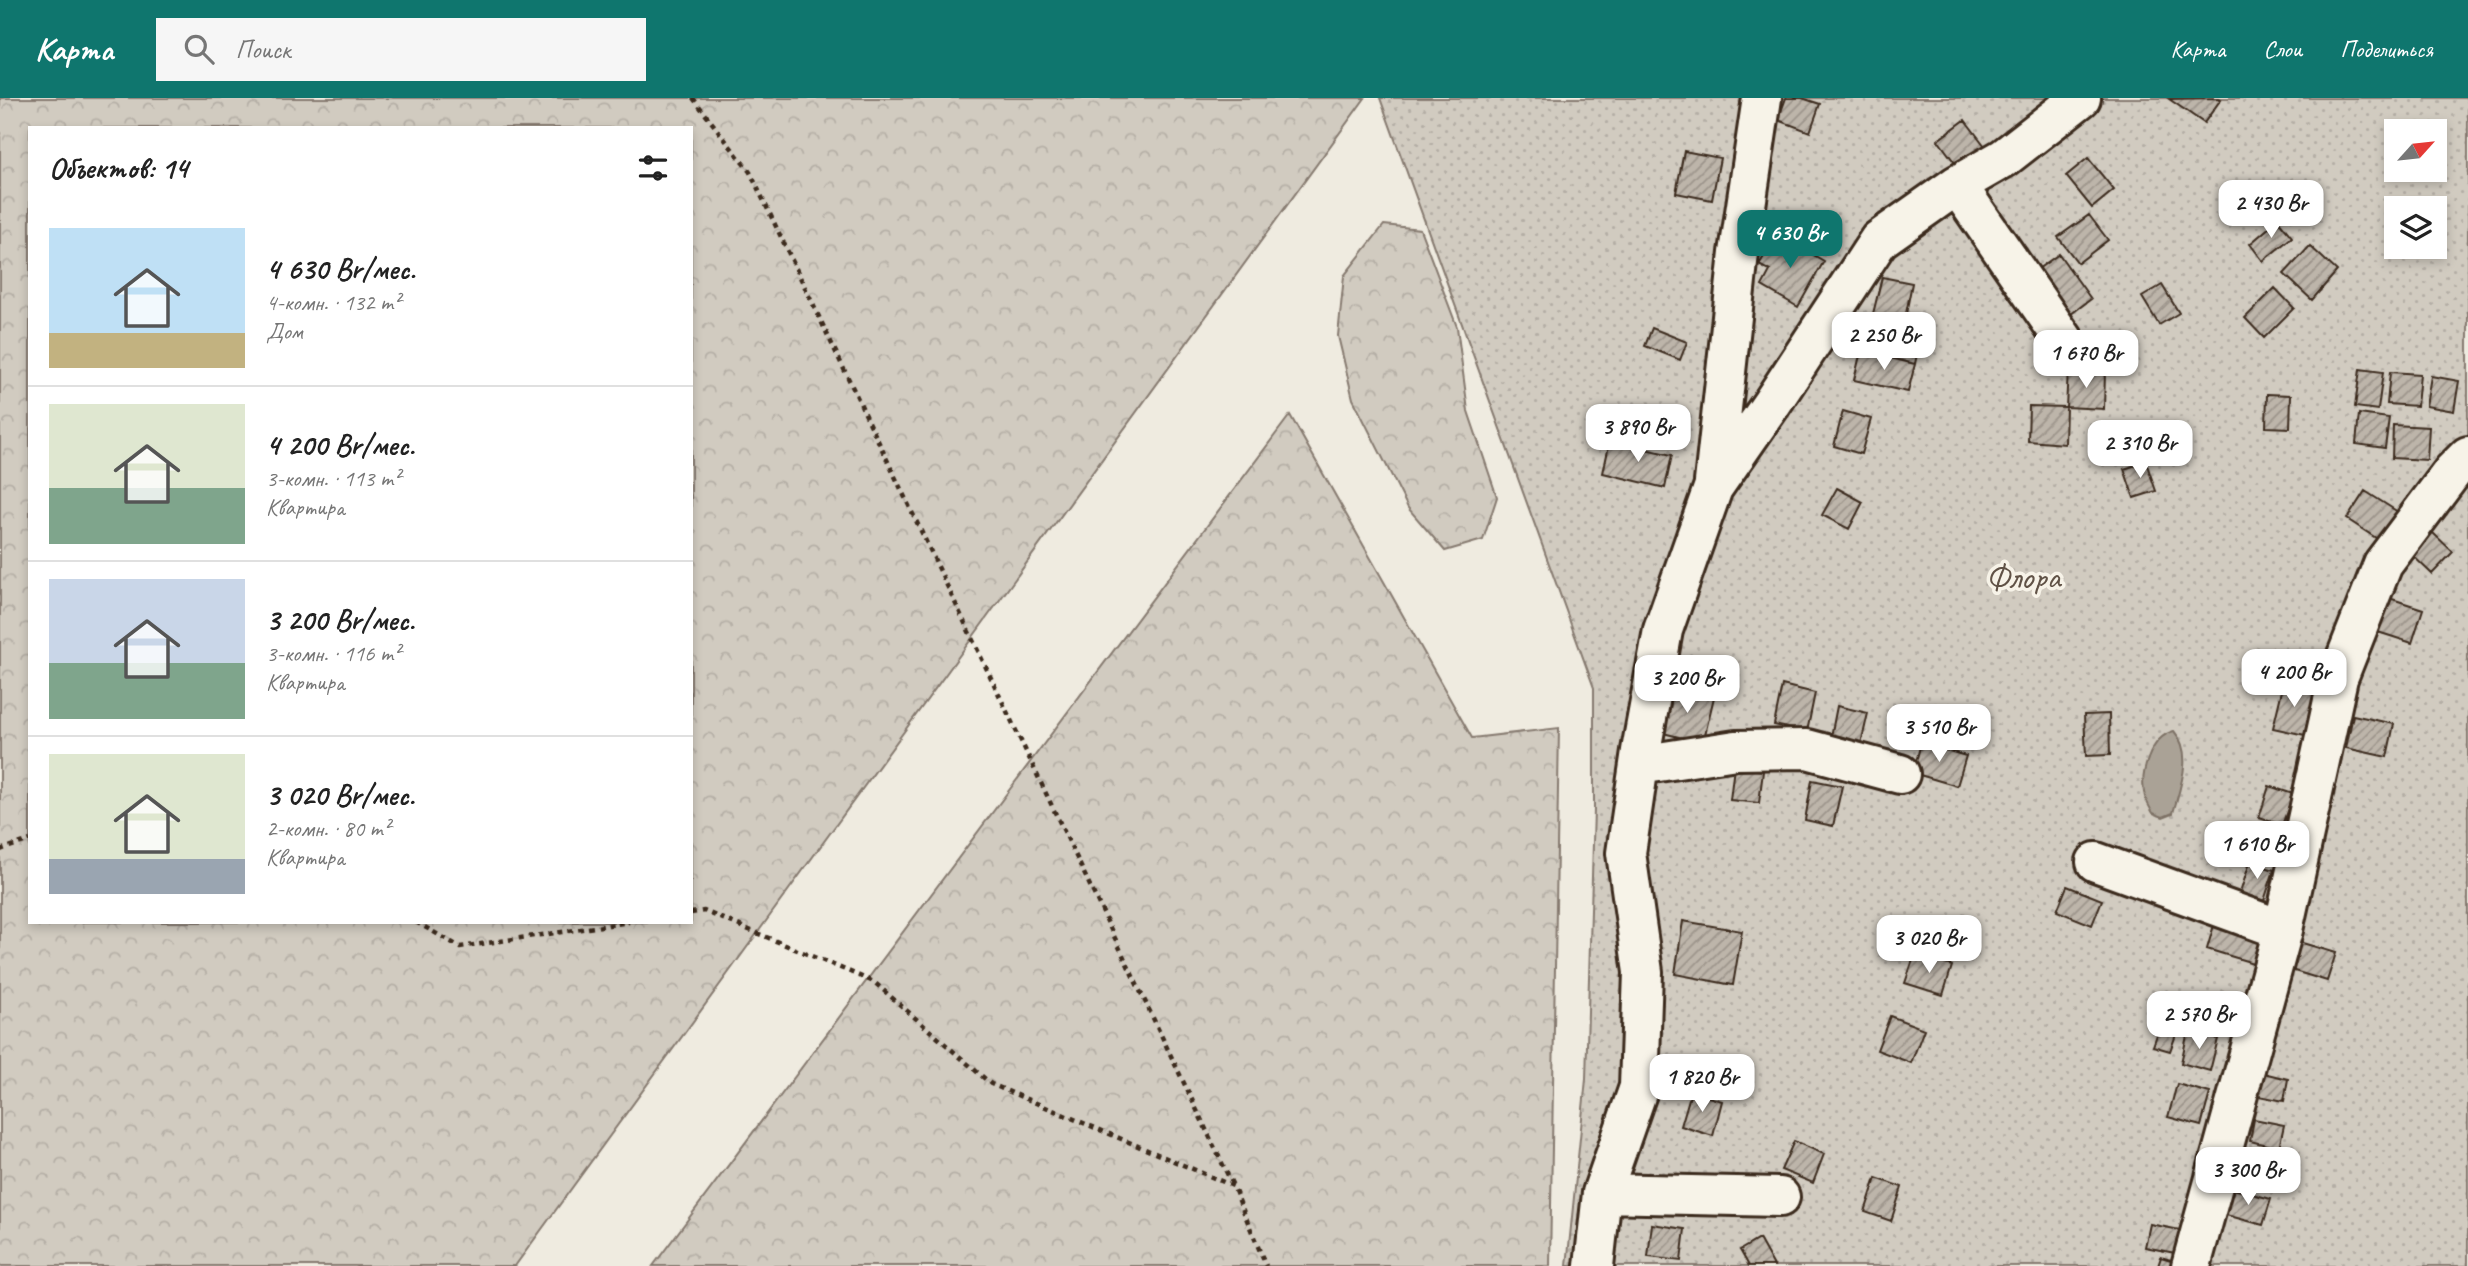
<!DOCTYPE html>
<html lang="ru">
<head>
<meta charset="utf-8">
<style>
  :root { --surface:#fff; --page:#f6f6f6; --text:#222; --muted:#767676; --line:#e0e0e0; --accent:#0f766e }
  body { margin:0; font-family:Caveat,sans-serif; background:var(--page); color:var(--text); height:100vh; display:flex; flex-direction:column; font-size:26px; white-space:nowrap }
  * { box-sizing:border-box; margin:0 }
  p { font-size:23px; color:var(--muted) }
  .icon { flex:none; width:38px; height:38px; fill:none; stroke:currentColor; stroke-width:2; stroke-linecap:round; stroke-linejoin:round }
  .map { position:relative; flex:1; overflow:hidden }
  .side { position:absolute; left:28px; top:28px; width:665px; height:798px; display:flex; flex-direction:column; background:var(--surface); border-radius:0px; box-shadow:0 4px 10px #0003 }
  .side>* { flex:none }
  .needle { width:46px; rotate:63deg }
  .controls { position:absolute; left:2384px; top:21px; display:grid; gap:14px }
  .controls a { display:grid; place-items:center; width:63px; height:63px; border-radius:0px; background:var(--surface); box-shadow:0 4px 10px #0003; font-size:35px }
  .price { position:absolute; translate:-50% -60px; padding:0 16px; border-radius:14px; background:#fff; color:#222; font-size:23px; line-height:46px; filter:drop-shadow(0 2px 4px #0008) }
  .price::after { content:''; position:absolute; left:50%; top:42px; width:21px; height:16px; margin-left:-10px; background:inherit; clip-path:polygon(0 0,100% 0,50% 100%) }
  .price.on { background:var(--accent); color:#fff }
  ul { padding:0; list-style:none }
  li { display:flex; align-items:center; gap:21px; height:175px; padding:0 21px }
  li+li { border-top:2px solid var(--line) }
  li span { display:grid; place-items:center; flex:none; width:196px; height:140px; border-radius:0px; color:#555 }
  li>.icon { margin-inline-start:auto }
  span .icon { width:84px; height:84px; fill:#fffc; stroke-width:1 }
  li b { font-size:30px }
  h2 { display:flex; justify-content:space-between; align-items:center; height:84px; padding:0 21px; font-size:30px }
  header { display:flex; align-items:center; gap:42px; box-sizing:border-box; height:98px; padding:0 35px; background:var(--accent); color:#fff }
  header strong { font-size:33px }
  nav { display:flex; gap:38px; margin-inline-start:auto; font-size:24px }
  .search { width:490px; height:63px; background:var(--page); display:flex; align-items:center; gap:18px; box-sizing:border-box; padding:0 24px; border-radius:0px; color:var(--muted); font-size:26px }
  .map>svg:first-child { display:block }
</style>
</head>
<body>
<header>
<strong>Карта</strong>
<div class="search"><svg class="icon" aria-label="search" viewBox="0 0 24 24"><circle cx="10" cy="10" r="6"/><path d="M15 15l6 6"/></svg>Поиск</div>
<nav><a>Карта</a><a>Слои</a><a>Поделиться</a></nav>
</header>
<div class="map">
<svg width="2468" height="1168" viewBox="0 0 2468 1168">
  <defs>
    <pattern id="forest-crowns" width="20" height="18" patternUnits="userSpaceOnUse" patternTransform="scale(1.75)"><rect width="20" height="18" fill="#d1cbc0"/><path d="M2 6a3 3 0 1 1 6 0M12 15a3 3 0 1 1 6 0" fill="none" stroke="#b4aea5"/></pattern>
    <pattern id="garden-dots" width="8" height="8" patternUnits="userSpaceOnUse" patternTransform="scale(1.75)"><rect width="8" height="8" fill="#d1cbc0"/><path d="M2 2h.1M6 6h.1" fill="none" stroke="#b4aea5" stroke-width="1.8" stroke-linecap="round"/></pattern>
    <pattern id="building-hatch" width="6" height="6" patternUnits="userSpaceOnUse" patternTransform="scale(1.75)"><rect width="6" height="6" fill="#bdb5aa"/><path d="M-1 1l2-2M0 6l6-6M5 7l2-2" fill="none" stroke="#9b938a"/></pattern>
  </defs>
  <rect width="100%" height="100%" fill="#efebe0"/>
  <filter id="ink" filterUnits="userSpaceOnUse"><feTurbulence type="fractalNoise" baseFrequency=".0143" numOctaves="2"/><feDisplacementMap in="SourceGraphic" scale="14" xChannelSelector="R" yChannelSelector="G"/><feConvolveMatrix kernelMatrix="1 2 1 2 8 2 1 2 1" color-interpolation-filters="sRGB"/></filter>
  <g filter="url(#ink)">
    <path fill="url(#forest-crowns)" stroke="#867a6f" stroke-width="2" fill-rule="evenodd" d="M0,0H1365L515,1168H0ZM30,30H691V824H30Z
      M1384,127L1420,131L1457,229L1468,313L1497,399L1483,442L1445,453L1408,410L1353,301L1338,238L1344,178Z
      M1290,317L1472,640L1559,630L1550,1168H653Z"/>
    <path fill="url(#garden-dots)" stroke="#867a6f" stroke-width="2" fill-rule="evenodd" d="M1380,0H2468V1168H1567L1586,981L1594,711V590ZM2396,33H2434V72H2396ZM2396,110H2434V149H2396Z"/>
    <path fill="#aaa296" stroke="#7e7266" stroke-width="2" d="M2174,633C2194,656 2180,689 2173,715L2163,719L2153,715C2150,710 2147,705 2145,699C2139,677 2150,639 2174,633Z"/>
    <path fill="url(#building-hatch)" stroke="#3b2a1e" stroke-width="2" d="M1786,0H1802L1820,6L1810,34L1778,22Z
      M2219,0L2221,1L2204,25L2169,1Z
      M1965,22L1988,52L1961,73L1938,42Z
      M1684,53L1720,60L1712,102L1676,95Z
      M2088,60L2114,92L2092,110L2066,78Z
      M2089,117L2108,142L2078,165L2058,139Z
      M2278,122L2292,139L2263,163L2250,146Z
      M1777,136L1824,163L1798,209L1762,188L1770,173L1759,167Z
      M2310,148L2337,173L2312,202L2284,176Z
      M2059,156L2091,201L2071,216L2038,171Z
      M1882,179L1912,185L1904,226L1872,220Z
      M2162,187L2179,215L2159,227L2142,199Z
      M2275,190L2294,210L2264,240L2245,220Z
      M1652,230L1687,244L1680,262L1645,248Z
      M1865,232L1919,245L1915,266L1861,253Z
      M1861,253L1915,266L1908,294L1854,282Z
      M2360,271L2383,274L2378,312L2355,309Z
      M2068,272L2105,274L2104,311L2066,309Z
      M2390,274L2420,276L2417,308L2387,306Z
      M2431,278L2459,283L2454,313L2426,308Z
      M2267,296L2291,297L2290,330L2266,329Z
      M2029,308L2066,309L2065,346L2028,343Z
      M1843,313L1871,321L1861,356L1834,348Z
      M2359,316L2389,320L2385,350L2356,346Z
      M2393,327L2429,329L2427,362L2392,360Z
      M1610,343L1672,357L1665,390L1603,375Z
      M2146,364L2156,393L2134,400L2124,371Z
      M1837,390L1863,404L1849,431L1822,417Z
      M2365,393L2398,414L2379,442L2347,421Z
      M2432,434L2453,454L2432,476L2411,456Z
      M2389,500L2423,511L2412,545L2378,534Z
      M2284,584L2316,591L2305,637L2273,630Z
      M1782,587L1815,595L1807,634L1774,627Z
      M1670,589L1714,599L1703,645L1659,634Z
      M1837,608L1868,615L1859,655L1829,649Z
      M2109,616L2110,657L2086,658L2084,617Z
      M2353,617L2394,626L2387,659L2346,650Z
      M1921,645L1966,658L1957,688L1913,675Z
      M1734,669L1763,673L1759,705L1730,702Z
      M1812,682L1842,688L1833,728L1805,722Z
      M2269,688L2293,696L2282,727L2259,720Z
      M2250,764L2274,772L2264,803L2240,795Z
      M2067,788L2102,802L2092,827L2057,813Z
      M2216,820L2262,833L2253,865L2207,851Z
      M1683,823L1742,833L1733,887L1675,876Z
      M2299,844L2336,855L2327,883L2291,872Z
      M1915,856L1952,868L1943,897L1905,885Z
      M1890,918L1924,931L1911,965L1877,952Z
      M2160,928L2177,934L2170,953L2153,948Z
      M2188,933L2218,941L2210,973L2181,965Z
      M2259,974L2288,981L2284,1003L2254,997Z
      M2177,986L2210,995L2201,1028L2168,1019Z
      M1691,994L1722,1003L1713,1038L1681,1028Z
      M2254,1021L2284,1027L2279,1050L2250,1043Z
      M1794,1043L1824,1056L1813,1085L1781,1072Z
      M1876,1080L1902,1089L1891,1123L1865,1114Z
      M2233,1091L2271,1101L2263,1127L2226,1117Z
      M1652,1126L1685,1131L1681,1163L1648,1159Z
      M2150,1126L2180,1132L2175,1155L2145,1149Z
      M1759,1141L1774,1168H1749L1740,1152Z
      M2161,1159L2184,1166L2183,1168H2158Z"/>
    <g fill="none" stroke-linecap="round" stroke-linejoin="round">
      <g stroke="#3b2a1e" stroke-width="44">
        <path id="minor" d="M1957,87L2064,242
          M1714,384L1739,155L1762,0
          M1639,667L1736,652L1807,651L1900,676
          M2096,764L2283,832
          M1602,1095L1780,1099
          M1594,1168L1602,1095L1639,989L1643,874L1626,755L1641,653L1663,532L1713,390L1772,305L1879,142L1957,87L2004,60L2081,0
          M2191,1168L2283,832L2338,580L2383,466L2453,373L2468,358"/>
      </g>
      <path stroke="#3b2a1e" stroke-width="4.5" stroke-dasharray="5 5" stroke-linecap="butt" d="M693,0L750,74L1233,1088
        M0,752L30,742
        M691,815L704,813L874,884L991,986L1233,1088L1266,1168
        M416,824L460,849L629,824"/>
      <use href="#minor" stroke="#f7f3e8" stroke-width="38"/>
    </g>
  </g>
  <g text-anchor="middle" stroke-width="7" stroke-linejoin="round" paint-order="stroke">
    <g font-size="35" fill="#605246" stroke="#f7f3e8">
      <text x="2023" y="490">Флора</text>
    </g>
  </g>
</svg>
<div class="controls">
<a><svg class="needle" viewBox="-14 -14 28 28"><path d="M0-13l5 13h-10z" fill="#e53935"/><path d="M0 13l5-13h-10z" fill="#767676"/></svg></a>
<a><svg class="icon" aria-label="layers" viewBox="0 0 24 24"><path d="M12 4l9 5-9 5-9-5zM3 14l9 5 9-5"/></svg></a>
</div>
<b class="price" style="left:2271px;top:142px">2 430 Br</b>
<b class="price on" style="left:1790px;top:172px">4 630 Br</b>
<b class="price" style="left:1884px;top:274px">2 250 Br</b>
<b class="price" style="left:2086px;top:292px">1 670 Br</b>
<b class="price" style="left:1638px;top:366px">3 890 Br</b>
<b class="price" style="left:2140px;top:382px">2 310 Br</b>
<b class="price" style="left:2294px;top:611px">4 200 Br</b>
<b class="price" style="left:1687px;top:617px">3 200 Br</b>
<b class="price" style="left:1939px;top:666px">3 510 Br</b>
<b class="price" style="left:2257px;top:783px">1 610 Br</b>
<b class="price" style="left:1929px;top:877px">3 020 Br</b>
<b class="price" style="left:2199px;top:953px">2 570 Br</b>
<b class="price" style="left:1702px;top:1016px">1 820 Br</b>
<b class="price" style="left:2248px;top:1109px">3 300 Br</b>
<section class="side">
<h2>Объектов: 14<svg class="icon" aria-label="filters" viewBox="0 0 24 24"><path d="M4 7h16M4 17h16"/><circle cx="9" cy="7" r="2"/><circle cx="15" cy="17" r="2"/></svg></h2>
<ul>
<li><span style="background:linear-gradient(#bfe0f5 75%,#c2b280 0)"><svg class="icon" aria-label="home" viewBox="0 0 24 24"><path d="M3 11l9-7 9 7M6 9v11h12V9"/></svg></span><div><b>4 630 Br/мес.</b><p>4-комн. · 132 m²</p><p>Дом</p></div></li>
<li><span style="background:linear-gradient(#dfe7d0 60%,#7fa58c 0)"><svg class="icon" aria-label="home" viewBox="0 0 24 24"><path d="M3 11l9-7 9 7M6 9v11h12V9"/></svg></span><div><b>4 200 Br/мес.</b><p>3-комн. · 113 m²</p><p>Квартира</p></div></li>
<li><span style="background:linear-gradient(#c9d6e8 60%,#7fa58c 0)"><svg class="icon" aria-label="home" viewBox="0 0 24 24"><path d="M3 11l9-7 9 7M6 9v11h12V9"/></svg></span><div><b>3 200 Br/мес.</b><p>3-комн. · 116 m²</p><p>Квартира</p></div></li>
<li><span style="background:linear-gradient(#dfe7d0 75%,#9aa5b1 0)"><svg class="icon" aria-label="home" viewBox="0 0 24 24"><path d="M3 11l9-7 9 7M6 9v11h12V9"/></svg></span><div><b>3 020 Br/мес.</b><p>2-комн. · 80 m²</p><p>Квартира</p></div></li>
</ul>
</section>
</div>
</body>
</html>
